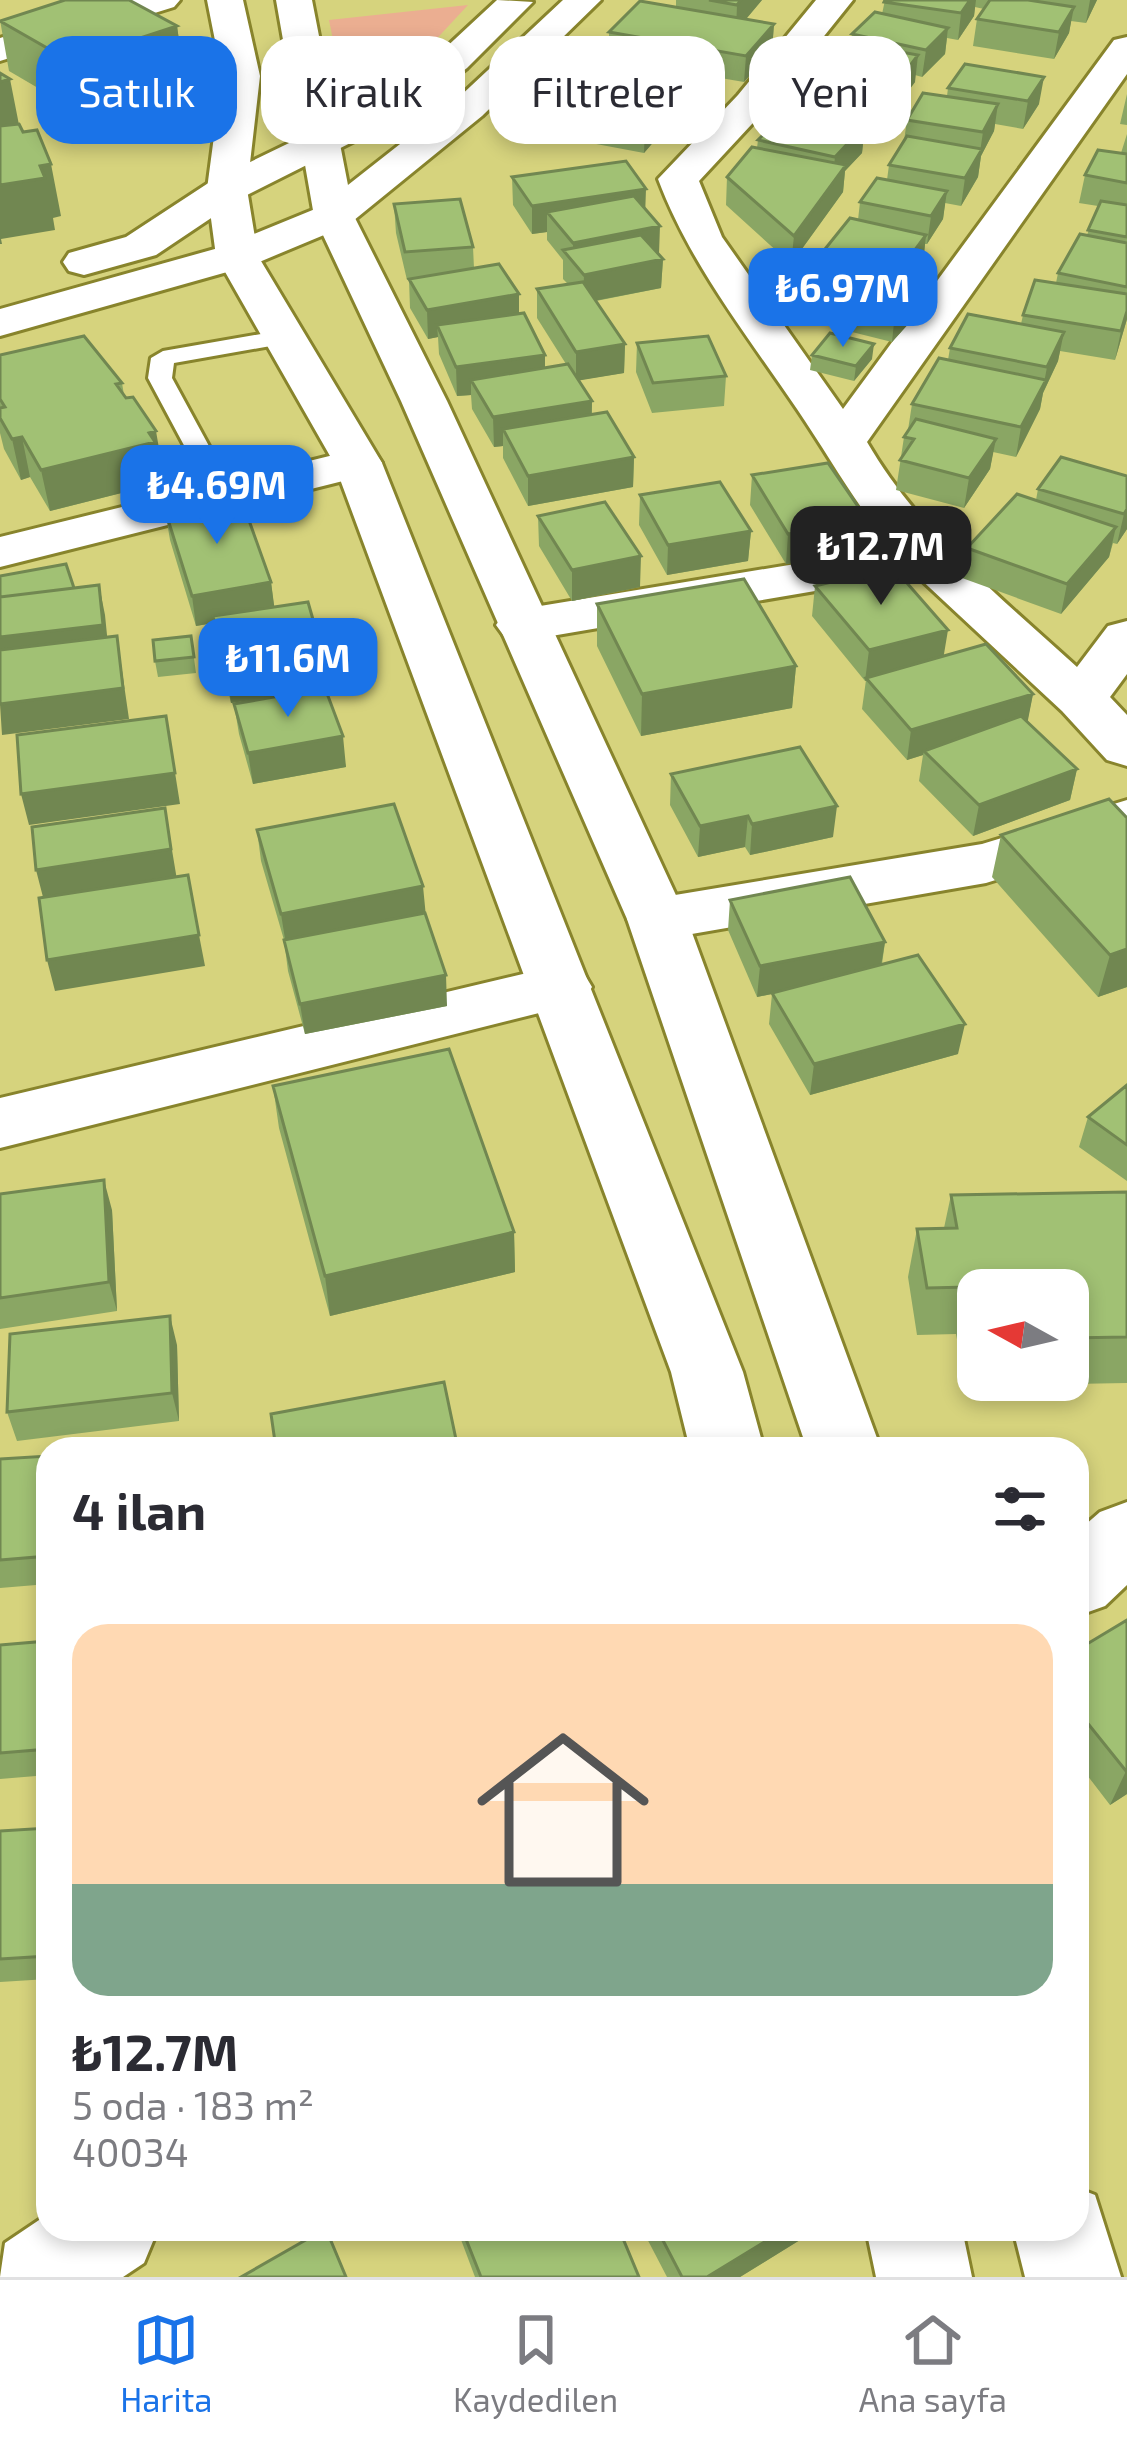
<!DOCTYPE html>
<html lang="tr">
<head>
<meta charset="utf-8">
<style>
  :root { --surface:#fff; --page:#f2f2f3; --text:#2b2b33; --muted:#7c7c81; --line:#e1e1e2; --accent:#1a73e8 }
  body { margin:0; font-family:"Exo 2",sans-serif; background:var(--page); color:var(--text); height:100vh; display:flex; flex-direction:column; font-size:45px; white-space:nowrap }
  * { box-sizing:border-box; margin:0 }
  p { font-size:39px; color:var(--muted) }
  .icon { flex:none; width:66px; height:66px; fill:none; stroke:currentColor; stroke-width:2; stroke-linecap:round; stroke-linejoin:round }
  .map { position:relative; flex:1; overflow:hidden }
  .sheet { position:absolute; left:36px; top:1437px; width:1053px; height:804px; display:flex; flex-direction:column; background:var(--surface); border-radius:36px; box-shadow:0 6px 18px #0003 }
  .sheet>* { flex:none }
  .top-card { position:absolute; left:36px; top:36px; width:1056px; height:108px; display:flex; gap:24px }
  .needle { width:78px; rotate:278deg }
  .buttons { position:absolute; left:957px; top:1269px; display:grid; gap:24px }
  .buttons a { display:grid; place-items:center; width:132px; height:132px; border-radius:24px; background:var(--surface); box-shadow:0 6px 18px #0003; font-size:60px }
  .price { position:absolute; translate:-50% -102px; padding:0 27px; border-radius:24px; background:var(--accent); color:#fff; font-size:39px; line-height:78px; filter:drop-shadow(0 3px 6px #0008) }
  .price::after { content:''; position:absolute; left:50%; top:72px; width:36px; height:27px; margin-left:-18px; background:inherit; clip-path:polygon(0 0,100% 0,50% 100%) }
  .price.active { background:#222; color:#fff }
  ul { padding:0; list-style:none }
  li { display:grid; align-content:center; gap:24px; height:636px; padding:0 36px }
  li span { display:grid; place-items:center; height:372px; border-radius:36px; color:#555 }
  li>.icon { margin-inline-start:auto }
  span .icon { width:216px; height:216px; fill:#fffc; stroke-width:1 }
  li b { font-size:51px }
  h2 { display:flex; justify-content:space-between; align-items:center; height:144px; padding:0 36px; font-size:51px }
  .chip { padding:0 42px; border-radius:36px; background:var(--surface); box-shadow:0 6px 18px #0003; font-size:42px; line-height:108px }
  .chip.active { background:var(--accent); color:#fff }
  .tab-bar { display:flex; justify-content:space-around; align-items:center; height:168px; border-top:3px solid var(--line); background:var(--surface); font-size:33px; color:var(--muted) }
  .tab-bar a { display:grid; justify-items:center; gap:6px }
  .tab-bar .active { color:var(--accent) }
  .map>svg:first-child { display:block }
</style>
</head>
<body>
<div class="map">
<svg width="1127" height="2277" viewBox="0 0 1127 2277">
  <rect width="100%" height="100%" fill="#d6d37d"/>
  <path fill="#ebae91" d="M468,5L376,104H346L329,20Z"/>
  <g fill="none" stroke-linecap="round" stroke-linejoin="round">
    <g stroke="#88842c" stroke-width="6">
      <path id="service" d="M284,330L293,332V342L174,363L172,378L216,459L203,467L194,464L148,378L151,358L163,351Z"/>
    </g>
    <g stroke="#88842c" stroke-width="6">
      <path id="minor" d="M125,0H180L174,7L0,61V38Z
        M816,0H853L764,111L699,181L722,237L843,409L1114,40L1127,37V74L867,442C920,533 1000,597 1077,667L1108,626L1127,621V674L1110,697L1127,715V766L1107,760L1062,711L915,574L522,641L504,636L496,625L504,614L522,609L892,548C855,504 829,456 797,409C747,335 690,264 658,179L738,95Z
        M358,449L375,453L382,463L375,473L0,567V537Z
        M1127,800V839L986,883L657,940L636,934L627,919L636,904L657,898L982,844Z
        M561,965L583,972L592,987L583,1002L0,1148V1098Z
        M1127,1502V1585L1105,1606L1077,1616V1532L1100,1512Z
        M48,2214V2229H158L144,2263L123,2277H0L5,2243Z"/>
    </g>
    <g stroke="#88842c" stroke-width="6">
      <path id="tertiary" d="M497,0L533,2L467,68L404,116L241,198L156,255L84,275L69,271L63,262L69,253L126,237L213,180L378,100L441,52Z
        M563,0H601L482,116L348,225L252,265L0,336V309L222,247L320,207L456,100Z"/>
    </g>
    <g stroke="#88842c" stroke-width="6">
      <path id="secondary" d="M207,0H243L260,76L247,189L258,256L382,463L743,1372L764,1449H690L671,1372L334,463L216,256L207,189L222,76Z
        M276,0H312L354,216L447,401L687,919L881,1449H807L627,919L401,401L314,216Z
        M1077,2188L1095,2195L1121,2277H1025L1013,2229H1077Z
        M866,2229H962L972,2277H876Z"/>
    </g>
    <use href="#service" fill="#fff" fill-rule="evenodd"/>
    <use href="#minor" fill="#fff" fill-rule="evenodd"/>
    <use href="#tertiary" fill="#fff" fill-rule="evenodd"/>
    <use href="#secondary" fill="#fff" fill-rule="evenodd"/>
  </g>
  <path fill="#8aa664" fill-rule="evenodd" d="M676,0H762L746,19L774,24L772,50L744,82L609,59V32L676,7Z
    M885,0H1097L1086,23L1071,21L1069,33L1054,59L973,46L977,19L984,9L975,7L974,16L958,40L947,38L945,54L922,77L915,75V82L897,106L881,103L879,114L864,134L862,153L845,171L843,192L791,264L726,205L727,177L757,148L758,140L773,124L775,99L819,76L820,66L851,44L852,34L882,14Z
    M0,20L177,26L184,76L79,112L9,71Z
    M681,84L680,111L644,153L575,140V131L566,130L567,102Z
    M948,88L1039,104L1023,129L995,124L994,131L981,156L978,177L961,206L945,203L943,219L927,244H925L923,263L911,279L920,311L892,342L836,328L839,302L824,319L789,310L790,295L822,275L825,249L858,220L860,202L887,180L889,165L904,141L907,120L947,96Z
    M1127,94V125L1120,124Z
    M1127,134V319L1115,360L1060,351L1058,361L1043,393L1040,409L1016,457L993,452L990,469L964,508L896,490L904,437L908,430L912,404L948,360L950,348L1021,324L1023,315L1056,283L1058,273L1087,235L1098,206L1079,203L1085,175L1121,153Z
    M512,177L646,209L658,255L663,259L661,288L596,301L625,344L624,373L579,380L592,401V414L634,457L633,487L528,506L503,458V446L494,447L472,409L471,395L457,396L439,354L438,337L428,339L410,308L409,280H407L396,233L394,204L473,247L474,268L519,294V314L545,355V367L566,364L537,318V289L568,284L563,279V260L547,240V232L532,234L513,205Z
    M637,343L726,376L724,406L652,413L636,372Z
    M0,355L122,383L124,395L163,472L160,473L161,483L50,511L30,477L21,480L4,449L0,433Z
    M812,355L872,359L854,381L810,370Z
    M752,475L864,551L786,564L750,505Z
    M1127,476V529L1117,544L1113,543L1109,557L1061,614L962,578L967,548L1036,500L1038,489Z
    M640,495L751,531L748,561L667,575L639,525Z
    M165,510L271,582L274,607L327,689H326L346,767L253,784L239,734L234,704L278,696L231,703L218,647L214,623L196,626L170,540Z
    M538,516L640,587L572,601L539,546Z
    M815,586L944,656L1033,694L1027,722L1077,769L1070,800L973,836L919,781L923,755L907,760L862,709L866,680L865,681L812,616Z
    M597,604L796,666L792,708L641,736L597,646Z
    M191,636L196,673L158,677L155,661Z
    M671,774L833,837L750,855L745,847L698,857L670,805Z
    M1127,818V987L1098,997L992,877L1001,835Z
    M257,830L425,914L447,1006L305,1034L288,971L284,940L261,861Z
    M730,900L885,942L882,964L958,1054L810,1095L769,1024L772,994L757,997L728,930Z
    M1127,1085V1181L1079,1147L1088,1117Z
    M273,1086L514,1232L515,1272L330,1316L279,1128Z
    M1127,1192V1383L966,1386L956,1334L917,1335L908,1277L917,1229L944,1228L951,1195ZM978,1290H1068V1380H978Z
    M0,1194L112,1210L117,1311L0,1329Z
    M177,1345L179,1421L17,1441L7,1412Z
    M48,1456V1584L0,1588V1459Z
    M1127,1620V1794L1110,1805L1077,1762V1650Z
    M48,1641V1775L0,1779V1645Z
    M48,1828V1979L0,1982V1831Z
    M457,2229H619L639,2277H475Z
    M642,2229H810L808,2235L740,2277H667Z"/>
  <path fill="#718751" d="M741,0H762L736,31L737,5Z
    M970,0H976L974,16L958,40L961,13Z
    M1090,0H1097L1086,23Z
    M1074,7L1069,33L1054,59L1059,32Z
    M774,24L772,50L744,82L746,56Z
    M177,26L184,76L79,112L70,61Z
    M948,28L945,54L922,77L926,50Z
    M918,55L915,82L897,106L900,79Z
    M1044,77L1039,104L1023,129L1028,101Z
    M10,79L20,130L0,137V82Z
    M681,84L680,111L644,153L645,125Z
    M882,87L879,114L864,134L862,153L845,171L843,192L791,264L794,236L832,183L835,157L859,132L861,115Z
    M998,104L994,131L981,156L978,177L961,206L965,178L980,152L983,132Z
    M51,164L61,216L53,218L55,230L1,239L2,244H0V185L40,166Z
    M646,189L645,217L547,212V232L532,234V206Z
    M947,191L943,219L927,244L931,216Z
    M660,226L659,254L580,270L573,262V243Z
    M926,235L923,263L900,294L903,266Z
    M663,259L661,288L583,303L584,275Z
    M846,281L845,296L839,299V302L824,319L825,304Z
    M924,282L920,311L892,342L895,313Z
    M519,294V323L437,325L438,337L428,339L427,310Z
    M1127,311V319L1115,360L1121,331Z
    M1064,332L1058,361L1043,393L1040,409L1016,457L1021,427L1044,383L1047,367Z
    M625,344L624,373L576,381V352Z
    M874,344L872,359L854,381L856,366Z
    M545,355V384L471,380V395L457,396L456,367Z
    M592,401L591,430L503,429V446L494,447L493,417Z
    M156,431L163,472L160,473L161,483L50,511L41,470Z
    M22,437L30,477L21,480L12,439Z
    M996,439L990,469L964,508L969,478Z
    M634,457L633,487L528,506V476Z
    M1127,509V529L1117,544L1124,514Z
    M868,521L864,551L786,564L788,534Z
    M1116,527L1109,557L1061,614L1067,584Z
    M751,531L748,561L667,575L668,545Z
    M641,556L640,587L572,601V570Z
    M271,582L275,612L196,626L192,596Z
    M99,585L105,615L109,655L0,669V637Z
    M948,630L943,660L865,681L869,650Z
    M117,636L129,719L2,735L0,704Z
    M324,658L327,689L231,703L227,673Z
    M796,666L792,708L641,736L642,694Z
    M1033,694L1027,725L924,751L923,755L907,760L911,730Z
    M166,716L180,804L29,825L21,794Z
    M343,736L346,767L253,784L248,753Z
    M1077,769L1070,800L973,836L979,805Z
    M837,806L833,837L750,855L752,824Z
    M165,808L177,880L44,901L36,870Z
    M748,816L745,847L698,857L700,826Z
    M423,886L426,917L286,945L281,914Z
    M199,935L205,966L55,991L47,960Z
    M885,942L880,972L757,997L760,966Z
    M1127,949V987L1098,997L1110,955Z
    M446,975L447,1006L305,1034L300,1004Z
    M965,1024L958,1054L810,1095L814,1064Z
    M104,1180L112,1210L117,1311L109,1282Z
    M514,1232L515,1272L330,1316L325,1276Z
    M170,1316L177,1345L179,1421L172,1393Z
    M1127,1770V1794L1110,1805L1126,1771Z
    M786,2229H810L808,2235L740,2277H707Z"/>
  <path fill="#a1c174" stroke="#718751" stroke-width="3" d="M65,0H129L177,26L70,61L0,21Z
    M709,0H741L737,5Z
    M885,0H970L961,13L884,2Z
    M990,0H1028L1074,7L1059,32L977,19Z
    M640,1L774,24L746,56L609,32Z
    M875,12L948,28L926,50L852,34Z
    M839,41L918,55L900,79L820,66Z
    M965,64L1044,77L1028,101L948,88Z
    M597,70L681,84L645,125L575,113L582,105L567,102Z
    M799,72L882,87L861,115L775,99Z
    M0,73L10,79L0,82Z
    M923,93L998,104L983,132L907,120Z
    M788,110L864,126L835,157L758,140Z
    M19,124L23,132L37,130L51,164L40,166L45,178L0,185V126Z
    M907,136L982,149L965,178L889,165Z
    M752,147L846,165L794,236L727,177Z
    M1098,150L1127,154V183L1085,175Z
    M626,161L646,189L532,206L512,177Z
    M877,178L947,191L931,216L860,202Z
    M634,196L660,226L573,243L547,212Z
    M460,199L473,247L405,252L394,204Z
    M1101,201L1127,205V237L1088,230Z
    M850,218L926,235L903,266L825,249Z
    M1080,234L1127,243V287L1058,273Z
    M641,235L663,259L584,275L563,250Z
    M499,264L519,294L427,310L409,279Z
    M868,268L924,282L895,313L839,299Z
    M812,272L846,281L825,304L790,295Z
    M1035,280L1127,294V311L1121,331L1023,315Z
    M583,282L625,344L576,352L537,289Z
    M524,313L545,355L456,367L437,325Z
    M968,314L1064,332L1047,367L950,348Z
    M830,333L874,344L856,366L812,355Z
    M84,336L122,383L116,384L126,398L133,397L156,431L149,433L155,442L41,470L22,437L12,439L0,418V408L5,407L0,399V355Z
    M708,336L726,376L653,383L637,343Z
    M939,358L1046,380L1021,427L912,404Z
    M568,364L592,401L493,417L471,380Z
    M607,412L634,457L528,476L503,429Z
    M916,419L996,439L969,478L900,460L914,439L904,437Z
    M1061,457L1127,476V509L1124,514L1038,489Z
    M828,463L868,521L788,534L752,475Z
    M720,482L751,531L668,545L640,495Z
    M1017,494L1116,527L1067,584L967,548Z
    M241,498L271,582L192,596L165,510Z
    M605,502L641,556L572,570L538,516Z
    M66,564L74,588L0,597V576Z
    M893,567L948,630L869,650L815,586Z
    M744,579L796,666L642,694L597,604Z
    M99,585L103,625L0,637V597Z
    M308,602L324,658L227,673L213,616Z
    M117,636L123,688L0,704V650Z
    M191,636L194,657L155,661L153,640Z
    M986,644L1033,694L911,730L866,678Z
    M325,688L343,736L248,753L234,704Z
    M166,716L175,773L21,794L17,735Z
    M1021,716L1077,769L979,805L924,751Z
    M800,747L837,806L752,824L748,816L700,826L671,774Z
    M1109,799L1127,818V949L1110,955L1001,835Z
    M394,804L423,886L281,914L257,830Z
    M165,808L171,849L36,870L32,827Z
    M188,875L199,935L47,960L39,898Z
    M850,877L885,942L760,966L730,900Z
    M425,913L446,975L300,1004L284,940Z
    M918,955L965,1024L814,1064L772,993Z
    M449,1049L514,1232L325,1276L273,1086Z
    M1127,1085V1145L1088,1117Z
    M104,1180L109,1282L0,1298V1194Z
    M1127,1192V1337L1068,1338V1290H978V1339L968,1287L927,1288L917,1229L957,1228L951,1195Z
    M170,1316L172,1393L7,1412L10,1334Z
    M444,1382L458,1449H276L271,1414Z
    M48,1456V1556L0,1560V1459Z
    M1127,1620V1770L1126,1771L1077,1710V1650Z
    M48,1641V1749L0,1753V1645Z
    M48,1828V1956L0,1959V1831Z
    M326,2229L346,2277H241L325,2229Z
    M462,2229H619L639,2277H481Z
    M657,2229H786L707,2277H682Z"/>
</svg>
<div class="buttons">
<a><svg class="needle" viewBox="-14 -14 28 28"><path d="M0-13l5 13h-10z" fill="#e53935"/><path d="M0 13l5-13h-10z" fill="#7c7c81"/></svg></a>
</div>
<b class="price" style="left:843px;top:350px">₺6.97M</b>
<b class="price" style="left:217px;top:547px">₺4.69M</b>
<b class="price active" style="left:881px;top:608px">₺12.7M</b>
<b class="price" style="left:288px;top:720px">₺11.6M</b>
<div class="top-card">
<a class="chip active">Satılık</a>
<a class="chip">Kiralık</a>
<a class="chip">Filtreler</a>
<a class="chip">Yeni</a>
</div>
<section class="sheet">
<h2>4 ilan<svg class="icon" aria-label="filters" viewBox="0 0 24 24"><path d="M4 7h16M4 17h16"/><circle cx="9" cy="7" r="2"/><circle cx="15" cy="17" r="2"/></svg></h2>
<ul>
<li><span style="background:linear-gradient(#ffd9b3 70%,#7fa58c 0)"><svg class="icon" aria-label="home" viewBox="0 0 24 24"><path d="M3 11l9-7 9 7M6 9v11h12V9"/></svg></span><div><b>₺12.7M</b><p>5 oda · 183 m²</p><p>40034</p></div></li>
</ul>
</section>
</div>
<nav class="tab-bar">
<a class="active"><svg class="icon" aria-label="map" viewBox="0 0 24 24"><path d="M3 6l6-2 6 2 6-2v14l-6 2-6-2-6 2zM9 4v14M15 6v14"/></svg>Harita</a>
<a><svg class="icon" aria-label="saved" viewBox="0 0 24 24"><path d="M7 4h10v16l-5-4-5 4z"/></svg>Kaydedilen</a>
<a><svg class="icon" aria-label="home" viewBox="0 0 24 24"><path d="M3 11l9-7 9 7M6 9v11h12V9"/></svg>Ana sayfa</a>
</nav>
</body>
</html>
